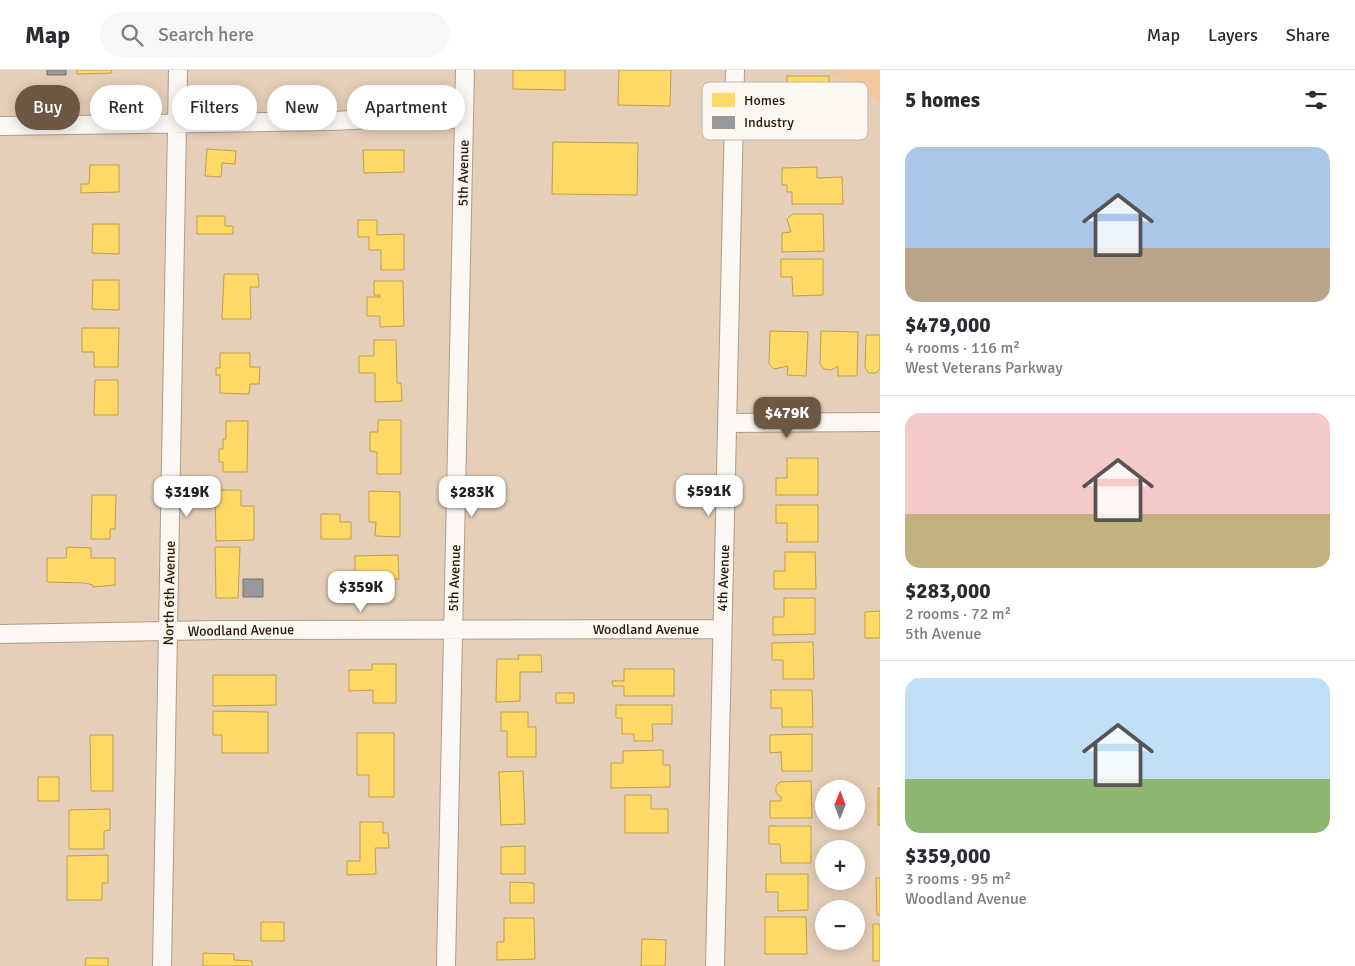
<!DOCTYPE html>
<html lang="en">
<head>
<meta charset="utf-8">
<style>
  :root { --surface:#fff; --page:#f7f7f7; --text:#2b2b33; --muted:#7c7c81; --line:#e1e1e2; --accent:#6b5742 }
  body { margin:0; font-family:Signika,sans-serif; background:var(--page); color:var(--text); height:100vh; display:flex; flex-direction:column; font-size:19px; white-space:nowrap }
  * { box-sizing:border-box; margin:0 }
  p { font-size:16px; color:var(--muted) }
  .icon { flex:none; width:28px; height:28px; fill:none; stroke:currentColor; stroke-width:2; stroke-linecap:round; stroke-linejoin:round }
  .map { position:relative; flex:1; overflow:hidden }
  .side { display:flex; flex-direction:column; background:var(--surface); width:475px }
  .side>* { flex:none }
  .banner { position:absolute; left:15px; top:15px; width:475px; height:45px; display:flex; gap:10px }
  .needle { width:32px; rotate:1deg }
  .buttons { position:absolute; left:815px; top:710px; display:grid; gap:10px }
  .buttons a { display:grid; place-items:center; width:50px; height:50px; border-radius:50%; background:var(--surface); box-shadow:0 2px 12px #0003; font-size:25px }
  .price { position:absolute; translate:-50% -42px; padding:0 11px; border-radius:10px; background:#fff; color:#222; font-size:16px; line-height:32px; filter:drop-shadow(0 1px 2px #0008) }
  .price::after { content:''; position:absolute; left:50%; top:30px; width:15px; height:11px; margin-left:-8px; background:inherit; clip-path:polygon(0 0,100% 0,50% 100%) }
  .price.current { background:var(--accent); color:#fff }
  ul { padding:0; list-style:none }
  li { display:grid; align-content:center; gap:10px; height:265px; padding:0 25px }
  li+li { border-top:1px solid var(--line) }
  li span { display:grid; place-items:center; height:155px; border-radius:15px; color:#555 }
  li>.icon { margin-inline-start:auto }
  span .icon { width:90px; height:90px; fill:#fffc; stroke-width:1 }
  li b { font-size:21px }
  h2 { display:flex; justify-content:space-between; align-items:center; height:60px; padding:0 25px; font-size:21px }
  .pill { padding:0 18px; border-radius:22px; background:var(--surface); box-shadow:0 2px 12px #0003; font-size:18px; line-height:45px }
  .pill.current { background:var(--accent); color:#fff }
  header { display:flex; align-items:center; gap:30px; box-sizing:border-box; height:70px; padding:0 25px; background:var(--surface); border-bottom:1px solid var(--line) }
  header strong { font-size:24px }
  nav { display:flex; gap:28px; margin-inline-start:auto; font-size:18px }
  .search { width:350px; height:45px; background:var(--page); display:flex; align-items:center; gap:12px; box-sizing:border-box; padding:0 18px; border-radius:28px; color:var(--muted); font-size:19px }
  main { display:flex; flex:1; min-height:0 }
  .map>svg:first-child { display:block }
</style>
</head>
<body>
<header>
<strong>Map</strong>
<div class="search"><svg class="icon" aria-label="search" viewBox="0 0 24 24"><circle cx="10" cy="10" r="6"/><path d="M15 15l6 6"/></svg>Search here</div>
<nav><a>Map</a><a>Layers</a><a>Share</a></nav>
</header>
<main>
<div class="map">
<svg width="880" height="896" viewBox="0 0 880 896">
  <rect width="100%" height="100%" fill="#e5cfb8"/>
  <path fill="#f1c89c" d="M825,0H880V32Z"/>
  <path fill="#ffd966" stroke="#bf9f48" d="M77,0H111L112,3L77,4Z
    M513,0H565V20L513,19Z
    M619,0H671L670,36L618,35Z
    M787,6H829V43H798V24H787Z
    M553,72L638,73L637,125L552,124Z
    M207,79L236,81L235,94L222,93L221,107L205,106Z
    M363,80H404V102L364,103Z
    M90,95H119V122L81,123V114H89Z
    M817,97V108L842,107L843,134H792V122H787V115H782V98Z
    M793,144H823L824,181L782,182V163L791,162L787,149Z
    M197,146H225V156H233V164H197Z
    M358,150H377V165L404,164V200H381V180H369V167H358Z
    M93,154H119V184L92,183Z
    M781,189H823V225L793,226L792,207H781Z
    M224,204H258L259,217H250L251,249H222Z
    M93,210H119V240L92,239Z
    M374,211H403L404,256L380,257V246H367V227H380V225H374Z
    M82,258H119L118,297H94V282H82Z
    M770,261L808,262L806,306L787,305L788,296L774,299L769,294Z
    M821,261L858,262L857,306H838V296L831,300L824,299L820,294Z
    M866,265H880V299L876,303H869L865,298Z
    M374,270H396L397,313H401L402,331L375,332V303H359V286H374Z
    M220,283H250V297H260L259,314H250L249,324L220,323V305H216V298H220Z
    M95,310H118V345H94Z
    M378,350H401V404H377V382L370,381V362H378Z
    M226,351H248L247,402H223V392H219V379H223V369H226Z
    M787,388H818V425H776V408H787Z
    M215,420H241V436H254V470L216,471Z
    M369,421L400,422V467L375,466L376,452H369Z
    M92,425H116L115,459H110V469H91Z
    M776,435H818V472H787V453H776Z
    M321,444H340V452H351V469H321Z
    M67,477L91,478V488H115V515L93,517V515L85,513L47,512V488H66Z
    M215,477H240L238,528H216Z
    M785,482H815L816,519H774V501H785Z
    M398,485L399,509H355V486Z
    M784,528H815V564L773,565V547H784Z
    M880,541V568H865V542Z
    M813,572L814,609H783V590H772V573Z
    M518,585H541L542,602H520V631L496,632L497,589H519Z
    M372,594H396V633H373V620L349,621V600H372Z
    M624,599H674V626H624V616H613L612,611H624Z
    M213,605H276V635L213,636Z
    M771,620H812L813,657H782V638H771Z
    M556,623H574V633H556Z
    M616,635H672V654H652L653,671H634V664H622V648H616Z
    M213,641L268,642V683H222V665H213Z
    M501,642H528V657H536V687H507V661H501Z
    M357,663H394V727H369V705H357Z
    M812,664V701H782L781,682L770,683V665Z
    M90,665H113V721H91Z
    M663,680V695H670V717L611,718V693H623V681Z
    M523,701L525,754L501,755L499,702Z
    M38,707H59V731H38Z
    M811,711L812,748H770V731H781V727L776,723V716L780,712Z
    M878,718H880V755H878Z
    M625,725H651V739H668V763H625Z
    M110,739V760L104,761V779H69V740Z
    M360,752H383V763H388L389,778H375L376,804L347,805V791H360Z
    M769,756H811V793H781L780,774H769Z
    M525,776V804H501V777Z
    M108,785V813H102V830H67V786Z
    M766,804H808V840L778,841V822H766Z
    M876,808H880V845H877Z
    M510,812L534,813V833H510Z
    M765,847H806L807,884H765Z
    M504,848H534L535,889L497,890V872H504Z
    M261,852H284V871H261Z
    M873,854H880V891H873Z
    M642,869L666,870L665,896H641Z
    M203,883L234,884V890L252,891V896H203Z
    M86,888H108V896H85Z"/>
  <path fill="#999" stroke="#77726c" d="M47,0H66V5H47Z
    M243,509H263V527H243Z"/>
  <g fill="none" stroke-linecap="round" stroke-linejoin="round">
    <g stroke="#af9c88" stroke-width="20">
      <path id="street" d="M0,56L333,51L389,48L463,49
        M728,353L880,352
        M0,564L220,560L722,559
        M162,896L178,0
        M446,896L465,0
        M715,896L735,0"/>
    </g>
    <use href="#street" stroke="#fbf8f4" stroke-width="18"/>
  </g>
  <g text-anchor="middle" stroke-width="5" stroke-linejoin="round" paint-order="stroke">
    <g font-size="14" fill="#291702" stroke="#fdf7f2">
      <text transform="translate(463 103) rotate(-89)" y="5">5th Avenue</text>
      <text transform="translate(454 508) rotate(-88)" y="5">5th Avenue</text>
      <text transform="translate(723 508) rotate(-88)" y="5">4th Avenue</text>
      <text transform="translate(169 523) rotate(-89)" y="5">North 6th Avenue</text>
      <text x="646" y="564">Woodland Avenue</text>
      <text transform="translate(241 560) rotate(-1)" y="5">Woodland Avenue</text>
    </g>
  </g>
  <rect x="702" y="12" width="166" height="58" rx="8" fill="#fdf7f2" stroke="#bdb4aa" stroke-width="1"/>
  <rect x="712" y="23" width="23" height="14" fill="#ffd966"/>
  <rect x="712" y="46" width="23" height="13" fill="#999"/>
  <g font-size="14" fill="#291702">
    <text x="744" y="35">Homes</text>
    <text x="744" y="57">Industry</text>
  </g>
</svg>
<div class="buttons">
<a><svg class="needle" viewBox="-14 -14 28 28"><path d="M0-13l5 13h-10z" fill="#e53935"/><path d="M0 13l5-13h-10z" fill="#7c7c81"/></svg></a>
<a>+</a>
<a>−</a>
</div>
<b class="price current" style="left:787px;top:369px">$479K</b>
<b class="price" style="left:709px;top:447px">$591K</b>
<b class="price" style="left:187px;top:448px">$319K</b>
<b class="price" style="left:472px;top:448px">$283K</b>
<b class="price" style="left:361px;top:543px">$359K</b>
<div class="banner">
<a class="pill current">Buy</a>
<a class="pill">Rent</a>
<a class="pill">Filters</a>
<a class="pill">New</a>
<a class="pill">Apartment</a>
</div>
</div>
<section class="side">
<h2>5 homes<svg class="icon" aria-label="filters" viewBox="0 0 24 24"><path d="M4 7h16M4 17h16"/><circle cx="9" cy="7" r="2"/><circle cx="15" cy="17" r="2"/></svg></h2>
<ul>
<li><span style="background:linear-gradient(#a9c7e8 65%,#b9a48a 0)"><svg class="icon" aria-label="home" viewBox="0 0 24 24"><path d="M3 11l9-7 9 7M6 9v11h12V9"/></svg></span><div><b>$479,000</b><p>4 rooms · 116 m²</p><p>West Veterans Parkway</p></div></li>
<li><span style="background:linear-gradient(#f6c9c9 65%,#c2b280 0)"><svg class="icon" aria-label="home" viewBox="0 0 24 24"><path d="M3 11l9-7 9 7M6 9v11h12V9"/></svg></span><div><b>$283,000</b><p>2 rooms · 72 m²</p><p>5th Avenue</p></div></li>
<li><span style="background:linear-gradient(#bfe0f5 65%,#8fb573 0)"><svg class="icon" aria-label="home" viewBox="0 0 24 24"><path d="M3 11l9-7 9 7M6 9v11h12V9"/></svg></span><div><b>$359,000</b><p>3 rooms · 95 m²</p><p>Woodland Avenue</p></div></li>
</ul>
</section>
</main>
</body>
</html>
